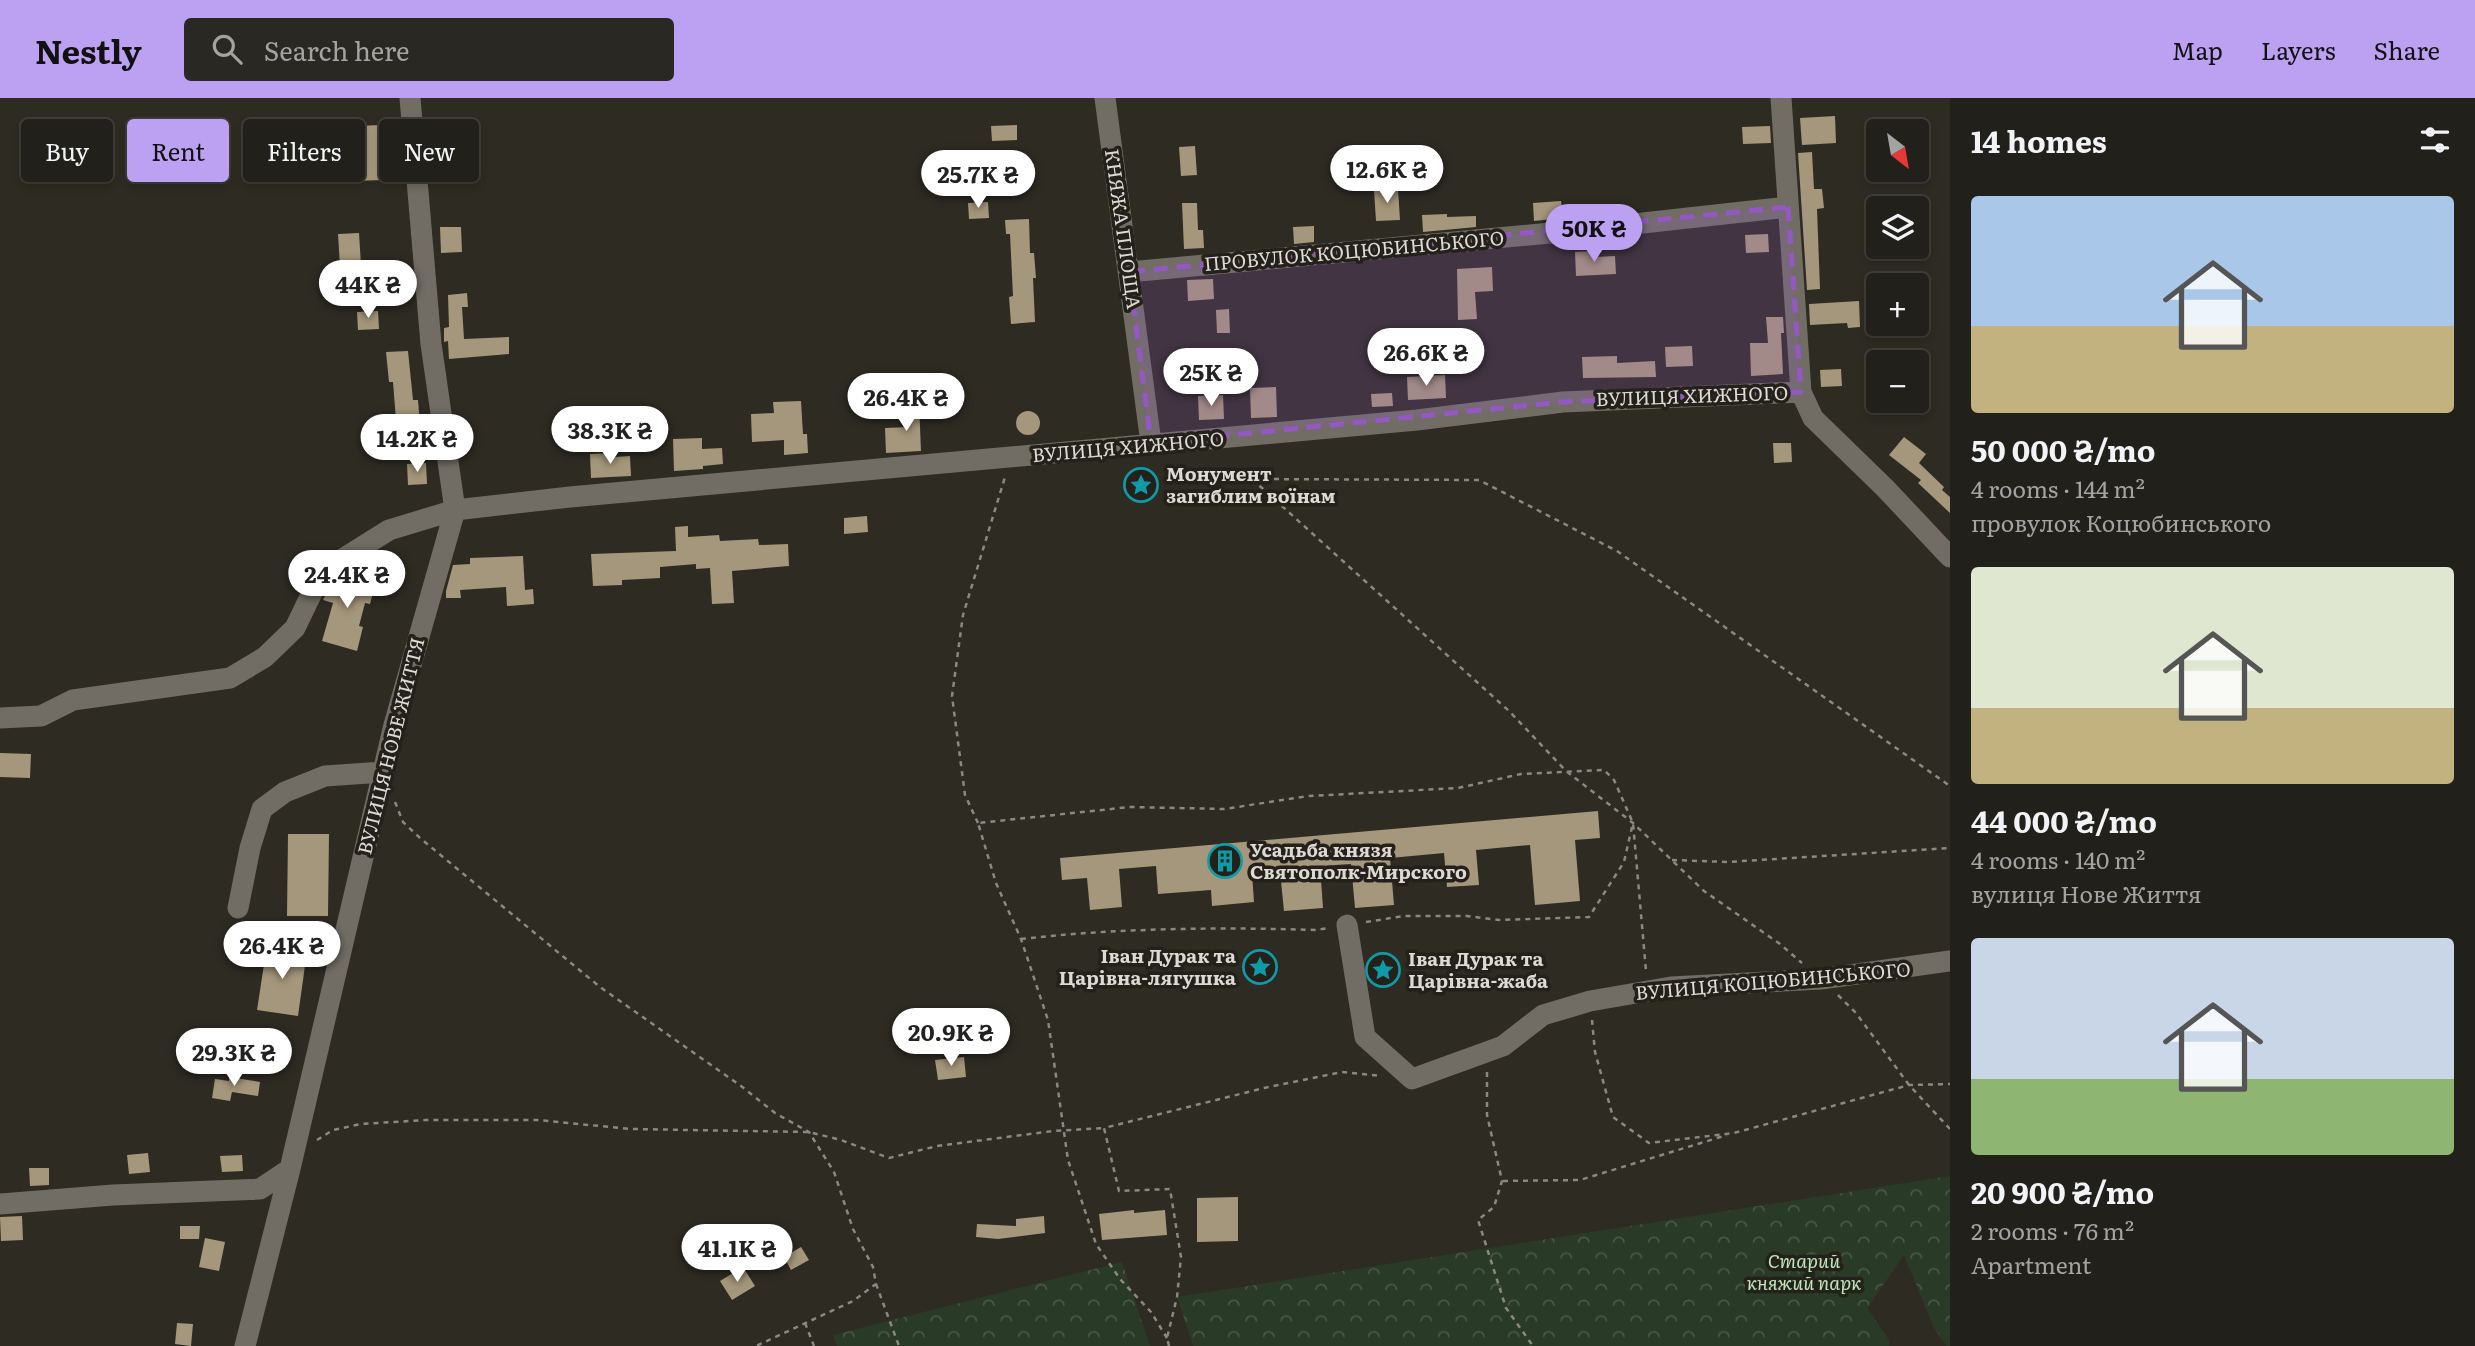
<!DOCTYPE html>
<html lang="en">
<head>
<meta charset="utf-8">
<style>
  :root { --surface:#22201a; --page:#2a2823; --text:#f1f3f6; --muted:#a2a3a2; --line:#3f3e39; --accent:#bca0f2 }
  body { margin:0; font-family:Literata,serif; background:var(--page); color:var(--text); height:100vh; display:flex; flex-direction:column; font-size:26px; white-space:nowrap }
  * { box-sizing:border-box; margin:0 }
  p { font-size:23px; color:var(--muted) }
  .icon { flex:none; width:38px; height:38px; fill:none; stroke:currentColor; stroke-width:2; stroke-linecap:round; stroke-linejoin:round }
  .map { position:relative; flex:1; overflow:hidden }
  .drawer { display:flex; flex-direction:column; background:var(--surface); width:525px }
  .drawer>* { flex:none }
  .top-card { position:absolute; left:21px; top:21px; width:665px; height:63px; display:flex; gap:14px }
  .needle { width:46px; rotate:149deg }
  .controls { position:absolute; left:1866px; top:21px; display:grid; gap:14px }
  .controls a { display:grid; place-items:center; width:63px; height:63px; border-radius:7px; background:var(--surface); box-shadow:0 4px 10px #0003,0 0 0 2px var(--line); font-size:35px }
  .price { position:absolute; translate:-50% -60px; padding:0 16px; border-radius:24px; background:#fff; color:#222; font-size:23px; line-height:46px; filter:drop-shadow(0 2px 4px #0008) }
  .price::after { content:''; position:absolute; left:50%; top:42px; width:21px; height:16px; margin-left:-10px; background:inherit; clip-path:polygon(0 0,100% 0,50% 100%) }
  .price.active { background:var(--accent); color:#111 }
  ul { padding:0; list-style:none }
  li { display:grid; align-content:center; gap:14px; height:371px; padding:0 21px }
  li span { display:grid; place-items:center; height:217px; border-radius:7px; color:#555 }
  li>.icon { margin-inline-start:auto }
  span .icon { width:126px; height:126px; fill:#fffc; stroke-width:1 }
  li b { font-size:30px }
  h2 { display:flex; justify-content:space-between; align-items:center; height:84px; padding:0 21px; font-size:30px }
  .pill { padding:0 24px; border-radius:7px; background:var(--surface); box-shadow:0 4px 10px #0003,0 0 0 2px var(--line); font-size:24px; line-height:63px }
  .pill.active { background:var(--accent); color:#111 }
  header { display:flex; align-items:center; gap:42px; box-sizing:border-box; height:98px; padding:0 35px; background:var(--accent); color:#111 }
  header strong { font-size:33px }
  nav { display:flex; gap:38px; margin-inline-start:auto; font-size:24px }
  .search { width:490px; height:63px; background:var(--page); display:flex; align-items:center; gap:18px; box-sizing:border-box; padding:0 24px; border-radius:7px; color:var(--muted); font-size:26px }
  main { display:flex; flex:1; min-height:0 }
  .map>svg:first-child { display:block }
</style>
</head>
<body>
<header>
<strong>Nestly</strong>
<div class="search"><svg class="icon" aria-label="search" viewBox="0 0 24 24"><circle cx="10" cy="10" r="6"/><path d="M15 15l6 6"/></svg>Search here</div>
<nav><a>Map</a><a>Layers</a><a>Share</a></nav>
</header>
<main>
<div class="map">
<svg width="1950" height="1248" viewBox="0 0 1950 1248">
  <defs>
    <pattern id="park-crowns" width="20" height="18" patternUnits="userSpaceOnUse" patternTransform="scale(1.75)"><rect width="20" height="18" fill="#293b27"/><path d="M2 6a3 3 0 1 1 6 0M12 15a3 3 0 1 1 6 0" fill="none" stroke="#485746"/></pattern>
  </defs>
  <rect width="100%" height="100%" fill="#2e2b23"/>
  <path fill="url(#park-crowns)" d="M1950,1078V1248H1947L1934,1230L1904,1157L1867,1210L1889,1242V1248H1193L1177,1199Z
    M1122,1164L1150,1248H837L833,1237Z"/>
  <path fill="#a5977b" d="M1835,18L1836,45L1802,47L1800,20Z
    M379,27L383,82L354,83L353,67H361L359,28Z
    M1017,27V42L992,43L991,28Z
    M1770,28L1771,45L1743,46L1742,29Z
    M429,36H446L447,62L462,61L463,73L430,75Z
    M1195,48L1197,77L1181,78L1179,49Z
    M1812,54L1814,91H1822L1824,110L1817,111L1820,191L1807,192L1798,55Z
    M1025,68L1026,86L1002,87L1001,69Z
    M1398,91L1400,122L1376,123L1374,92Z
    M1561,103L1562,110L1592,108V117L1534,123L1533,105Z
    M988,104L989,120L969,121L968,105Z
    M1182,105H1197L1198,132H1203L1204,150L1184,151Z
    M1447,116V119L1476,118V129L1423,134L1422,117Z
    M1029,121L1030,155H1034L1036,180H1033L1035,224L1011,226L1009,199L1013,198L1010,136H1006L1005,122Z
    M1314,128V144L1294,146L1293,129Z
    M440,129H461L462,154L441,155Z
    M359,135L361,167L340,168L338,136Z
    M1768,136L1769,154L1746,155L1745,137Z
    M1594,153L1595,159L1615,158L1616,176L1576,178L1575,154Z
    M1492,169L1493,193L1475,194L1477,221L1458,222L1457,171Z
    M1213,181L1214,201L1188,203L1187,182Z
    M467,195L468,209H462L464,241L509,239V256L449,261L448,243L444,244V230L449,229L448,197Z
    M1859,203L1860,229L1848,230L1847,225L1810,227L1809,206Z
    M1229,211L1230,235H1217L1216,212Z
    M378,213L379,231L358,232L357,214Z
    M1766,219H1783L1784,235H1781L1783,276L1751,278L1750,245H1768Z
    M1442,240H1457L1458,265L1444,266Z
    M1692,248L1693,268L1666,269L1665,249Z
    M408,253L413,302H418L421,339L374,341L373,323L396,322L393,284H389L386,254Z
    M1617,258V265L1655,263L1656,279L1583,280L1582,259Z
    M1841,271L1842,288L1821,289L1820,272Z
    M1445,277L1446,300L1408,302L1407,279Z
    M1276,289L1277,319L1251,320L1250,290Z
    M1392,295L1393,308L1372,309L1371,296Z
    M1223,297L1224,321L1199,322L1198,298Z
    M801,303L803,336H807L808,355L784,357V342L752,344L751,316L774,315L773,304Z
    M919,305L921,353L886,355L885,330L907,329L906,306Z
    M1016 325a12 12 0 1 1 24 0a12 12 0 1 1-24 0Z
    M1904,339L1926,356L1919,365L1944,389L1942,392L1950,399V415L1918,385L1921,382L1889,357Z
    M702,340V351L722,350L723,366L703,368V371L674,373L673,341Z
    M1773,345H1791L1792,364L1774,365Z
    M613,355L614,359L630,358L631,378L591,380L590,356Z
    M426,365L427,386L408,387L407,366Z
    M867,418L868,434L844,436V420Z
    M688,428V439L719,437L720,443L758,441L759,447L788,446L789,468L732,473L734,505L712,506L710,470L696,471V466L660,469V480L622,482V487L593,488L591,456L676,453L675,429Z
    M523,458L525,492L533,491L534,506L507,508L506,489L460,492L461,500H446V493L453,467L470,466V460Z
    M346,475L376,483L370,506L365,505L359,528L363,529L357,553L322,543L333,505L323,502L332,483Z
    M0,655L31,656L30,680L0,679Z
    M1598,713L1600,740L1575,742L1580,803L1535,807L1530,747L1476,752L1479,787L1447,789L1444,755L1390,760L1394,807L1355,810L1351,766L1320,768L1323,810L1284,813L1280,773L1252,775L1254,804L1212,808L1211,792L1158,796L1156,768L1119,771L1122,809L1090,812L1087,780L1062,782L1060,760Z
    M288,736H329L328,818H287Z
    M267,847L307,853L298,918L257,912Z
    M964,959L966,979L938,982L935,962Z
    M229,979L260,984L258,998L232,994L230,1003L212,1000L215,981L229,983Z
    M148,1055L150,1074L129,1076L127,1057Z
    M242,1057L243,1073L222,1074L220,1058Z
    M29,1070H49V1087L30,1088Z
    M1238,1099V1143L1197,1144V1100Z
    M1134,1112V1115L1165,1112L1167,1137L1102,1142L1099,1116Z
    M22,1118L23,1142L1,1143L0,1119Z
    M1044,1118L1045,1135L998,1141L976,1139L977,1126L1016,1128V1121Z
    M180,1128H200L199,1141H180Z
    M205,1140L225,1144L219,1173L199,1169Z
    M801,1149L809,1162L791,1172L784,1159Z
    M743,1169L755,1188L732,1202L720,1183Z
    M177,1225L193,1226L191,1248L175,1246Z"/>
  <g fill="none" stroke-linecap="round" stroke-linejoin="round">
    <path stroke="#8b8882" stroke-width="2.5" stroke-dasharray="5 5" stroke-linecap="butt" d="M1252,381L1509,613L1566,673L1633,725L1704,793L1780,846L1802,865
      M1254,381L1479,382L1617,453L1950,688
      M395,704L403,724L420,740L600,889L741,988L775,1015L809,1034L834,1074L853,1131L873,1169L876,1186L853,1203L756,1248
      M978,725L965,697L952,598L963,517L1005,379
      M1672,762L1728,764L1950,750
      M1366,824L1404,818H1467L1499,822L1589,819L1624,764L1632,729
      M1021,841C1118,830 1218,829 1316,832L1328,830
      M1838,897L1856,915L1909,987L1950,1031
      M1592,922L1595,954L1613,1019L1649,1045L1734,1035L1909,987L1950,986
      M1487,974V1017L1502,1083L1494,1109L1478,1122L1506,1210L1533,1248
      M317,1042L333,1032L361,1026L426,1022H537L631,1031L809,1034L841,1042L889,1060L937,1048L1053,1033L1104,1030
      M1503,1083L1580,1082L1727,1037
      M876,1186L899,1248
      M805,1225L814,1248
      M1167,1240L1151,1214L1120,1181L1096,1146L1068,1062L1048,922L1021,841L996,785L978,725L1130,709L1224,711L1309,698L1458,690L1521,676L1604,672L1614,682L1633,725L1646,873
      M1169,1248L1167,1240L1177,1199L1181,1159L1170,1091L1119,1093L1104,1030L1264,990L1342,974L1381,978"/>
    <path stroke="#716d65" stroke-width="21" d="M1105,0L1151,345
      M1781,0L1801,294L1813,320L1885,390L1950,459
      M1129,174L1561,134L1788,109
      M0,620L41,618L73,602L230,580L265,559L295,530L322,474L389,432L455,412L570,399L1417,322L1563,304L1801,294
      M238,810L250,750L262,711L285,694L325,678L383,674
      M1347,827L1365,939L1412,981L1503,948L1543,917L1590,903L1671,889L1821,881L1950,863
      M0,1106L113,1097L260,1091L290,1071
      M245,1248L290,1071L394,627L455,412L431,246L410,0"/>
  </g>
  <path fill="#9458c5" fill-opacity="0.2" stroke="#9458c5" stroke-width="5" stroke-dasharray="14 9" stroke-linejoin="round" d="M1788,109L1801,294L1563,304L1151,345L1129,174Z"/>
  <defs>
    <g id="sight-ring" transform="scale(1.75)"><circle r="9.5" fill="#24211a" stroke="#0f9aa8" stroke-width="1.5"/><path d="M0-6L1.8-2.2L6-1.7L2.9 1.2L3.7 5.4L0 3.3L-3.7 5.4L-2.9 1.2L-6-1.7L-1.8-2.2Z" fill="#0f9aa8"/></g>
    <g id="building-ring" transform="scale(1.75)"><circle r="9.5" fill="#24211a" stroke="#0f9aa8" stroke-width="1.5"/><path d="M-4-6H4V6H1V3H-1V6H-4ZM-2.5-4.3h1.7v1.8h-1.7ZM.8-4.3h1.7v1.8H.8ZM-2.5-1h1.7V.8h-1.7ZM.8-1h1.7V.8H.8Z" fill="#0f9aa8"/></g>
  </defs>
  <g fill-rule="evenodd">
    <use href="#sight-ring" x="1141" y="387"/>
    <use href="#building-ring" x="1225" y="763"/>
    <use href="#sight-ring" x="1260" y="869"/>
    <use href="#sight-ring" x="1383" y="872"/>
  </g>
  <g text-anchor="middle" stroke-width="7" stroke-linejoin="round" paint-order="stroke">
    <g font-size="19" fill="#dddad6" stroke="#24211a">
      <text transform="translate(1123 131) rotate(82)" y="7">КНЯЖА ПЛОЩА</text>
      <text transform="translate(1354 153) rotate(-5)" y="7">ПРОВУЛОК КОЦЮБИНСЬКОГО</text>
      <text transform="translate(1692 298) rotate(-2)" y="7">ВУЛИЦЯ ХИЖНОГО</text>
      <text transform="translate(1128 349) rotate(-5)" y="7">ВУЛИЦЯ ХИЖНОГО</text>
      <text transform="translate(391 648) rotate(-76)" y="7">ВУЛИЦЯ НОВЕ ЖИТТЯ</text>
      <text transform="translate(1773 883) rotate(-5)" y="7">ВУЛИЦЯ КОЦЮБИНСЬКОГО</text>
    </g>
    <g font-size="19" font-weight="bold" fill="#dddad6" stroke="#24211a" text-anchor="start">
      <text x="1166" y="383">Монумент<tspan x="1166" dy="22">загиблим воїнам</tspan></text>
      <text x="1250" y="759">Усадьба князя<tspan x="1250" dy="22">Святополк-Мирского</tspan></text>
      <text x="1236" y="865" text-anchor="end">Іван Дурак та<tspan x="1236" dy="22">Царівна-лягушка</tspan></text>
      <text x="1408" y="868">Іван Дурак та<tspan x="1408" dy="22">Царівна-жаба</tspan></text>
    </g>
    <g font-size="19" font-style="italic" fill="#bbe3b7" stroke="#24211a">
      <text x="1804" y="1170">Старий<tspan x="1804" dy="22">княжий парк</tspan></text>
    </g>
  </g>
</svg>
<div class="controls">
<a><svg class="needle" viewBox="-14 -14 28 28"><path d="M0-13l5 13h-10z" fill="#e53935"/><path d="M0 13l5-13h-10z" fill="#a2a3a2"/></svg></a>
<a><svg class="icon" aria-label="layers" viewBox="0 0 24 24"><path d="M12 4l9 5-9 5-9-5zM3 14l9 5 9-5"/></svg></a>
<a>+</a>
<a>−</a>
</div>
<b class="price" style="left:1387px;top:107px">12.6K ₴</b>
<b class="price" style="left:978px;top:112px">25.7K ₴</b>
<b class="price active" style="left:1594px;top:166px">50K ₴</b>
<b class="price" style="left:368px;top:222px">44K ₴</b>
<b class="price" style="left:1426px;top:290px">26.6K ₴</b>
<b class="price" style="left:1211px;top:310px">25K ₴</b>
<b class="price" style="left:906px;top:335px">26.4K ₴</b>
<b class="price" style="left:610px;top:368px">38.3K ₴</b>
<b class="price" style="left:417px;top:376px">14.2K ₴</b>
<b class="price" style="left:347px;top:512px">24.4K ₴</b>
<b class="price" style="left:282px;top:883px">26.4K ₴</b>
<b class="price" style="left:951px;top:970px">20.9K ₴</b>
<b class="price" style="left:234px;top:990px">29.3K ₴</b>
<b class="price" style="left:737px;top:1186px">41.1K ₴</b>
<div class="top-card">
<a class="pill">Buy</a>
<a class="pill active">Rent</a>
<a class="pill">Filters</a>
<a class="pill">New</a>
</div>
</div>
<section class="drawer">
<h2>14 homes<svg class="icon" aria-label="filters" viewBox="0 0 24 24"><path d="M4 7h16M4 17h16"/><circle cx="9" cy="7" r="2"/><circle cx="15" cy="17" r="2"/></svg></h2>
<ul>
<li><span style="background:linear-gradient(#a9c7e8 60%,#c2b280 0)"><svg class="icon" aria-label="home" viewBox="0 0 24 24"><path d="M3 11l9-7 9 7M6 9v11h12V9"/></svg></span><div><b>50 000 ₴/mo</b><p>4 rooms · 144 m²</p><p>провулок Коцюбинського</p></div></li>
<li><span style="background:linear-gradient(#dfe7d0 65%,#c2b280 0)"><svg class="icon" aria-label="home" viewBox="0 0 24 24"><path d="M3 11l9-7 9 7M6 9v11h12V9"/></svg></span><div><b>44 000 ₴/mo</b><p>4 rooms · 140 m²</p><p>вулиця Нове Життя</p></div></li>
<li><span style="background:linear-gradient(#c9d6e8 65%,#8fb573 0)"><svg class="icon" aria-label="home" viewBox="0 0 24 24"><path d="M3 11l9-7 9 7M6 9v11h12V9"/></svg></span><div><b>20 900 ₴/mo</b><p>2 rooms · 76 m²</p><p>Apartment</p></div></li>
</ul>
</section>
</main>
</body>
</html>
